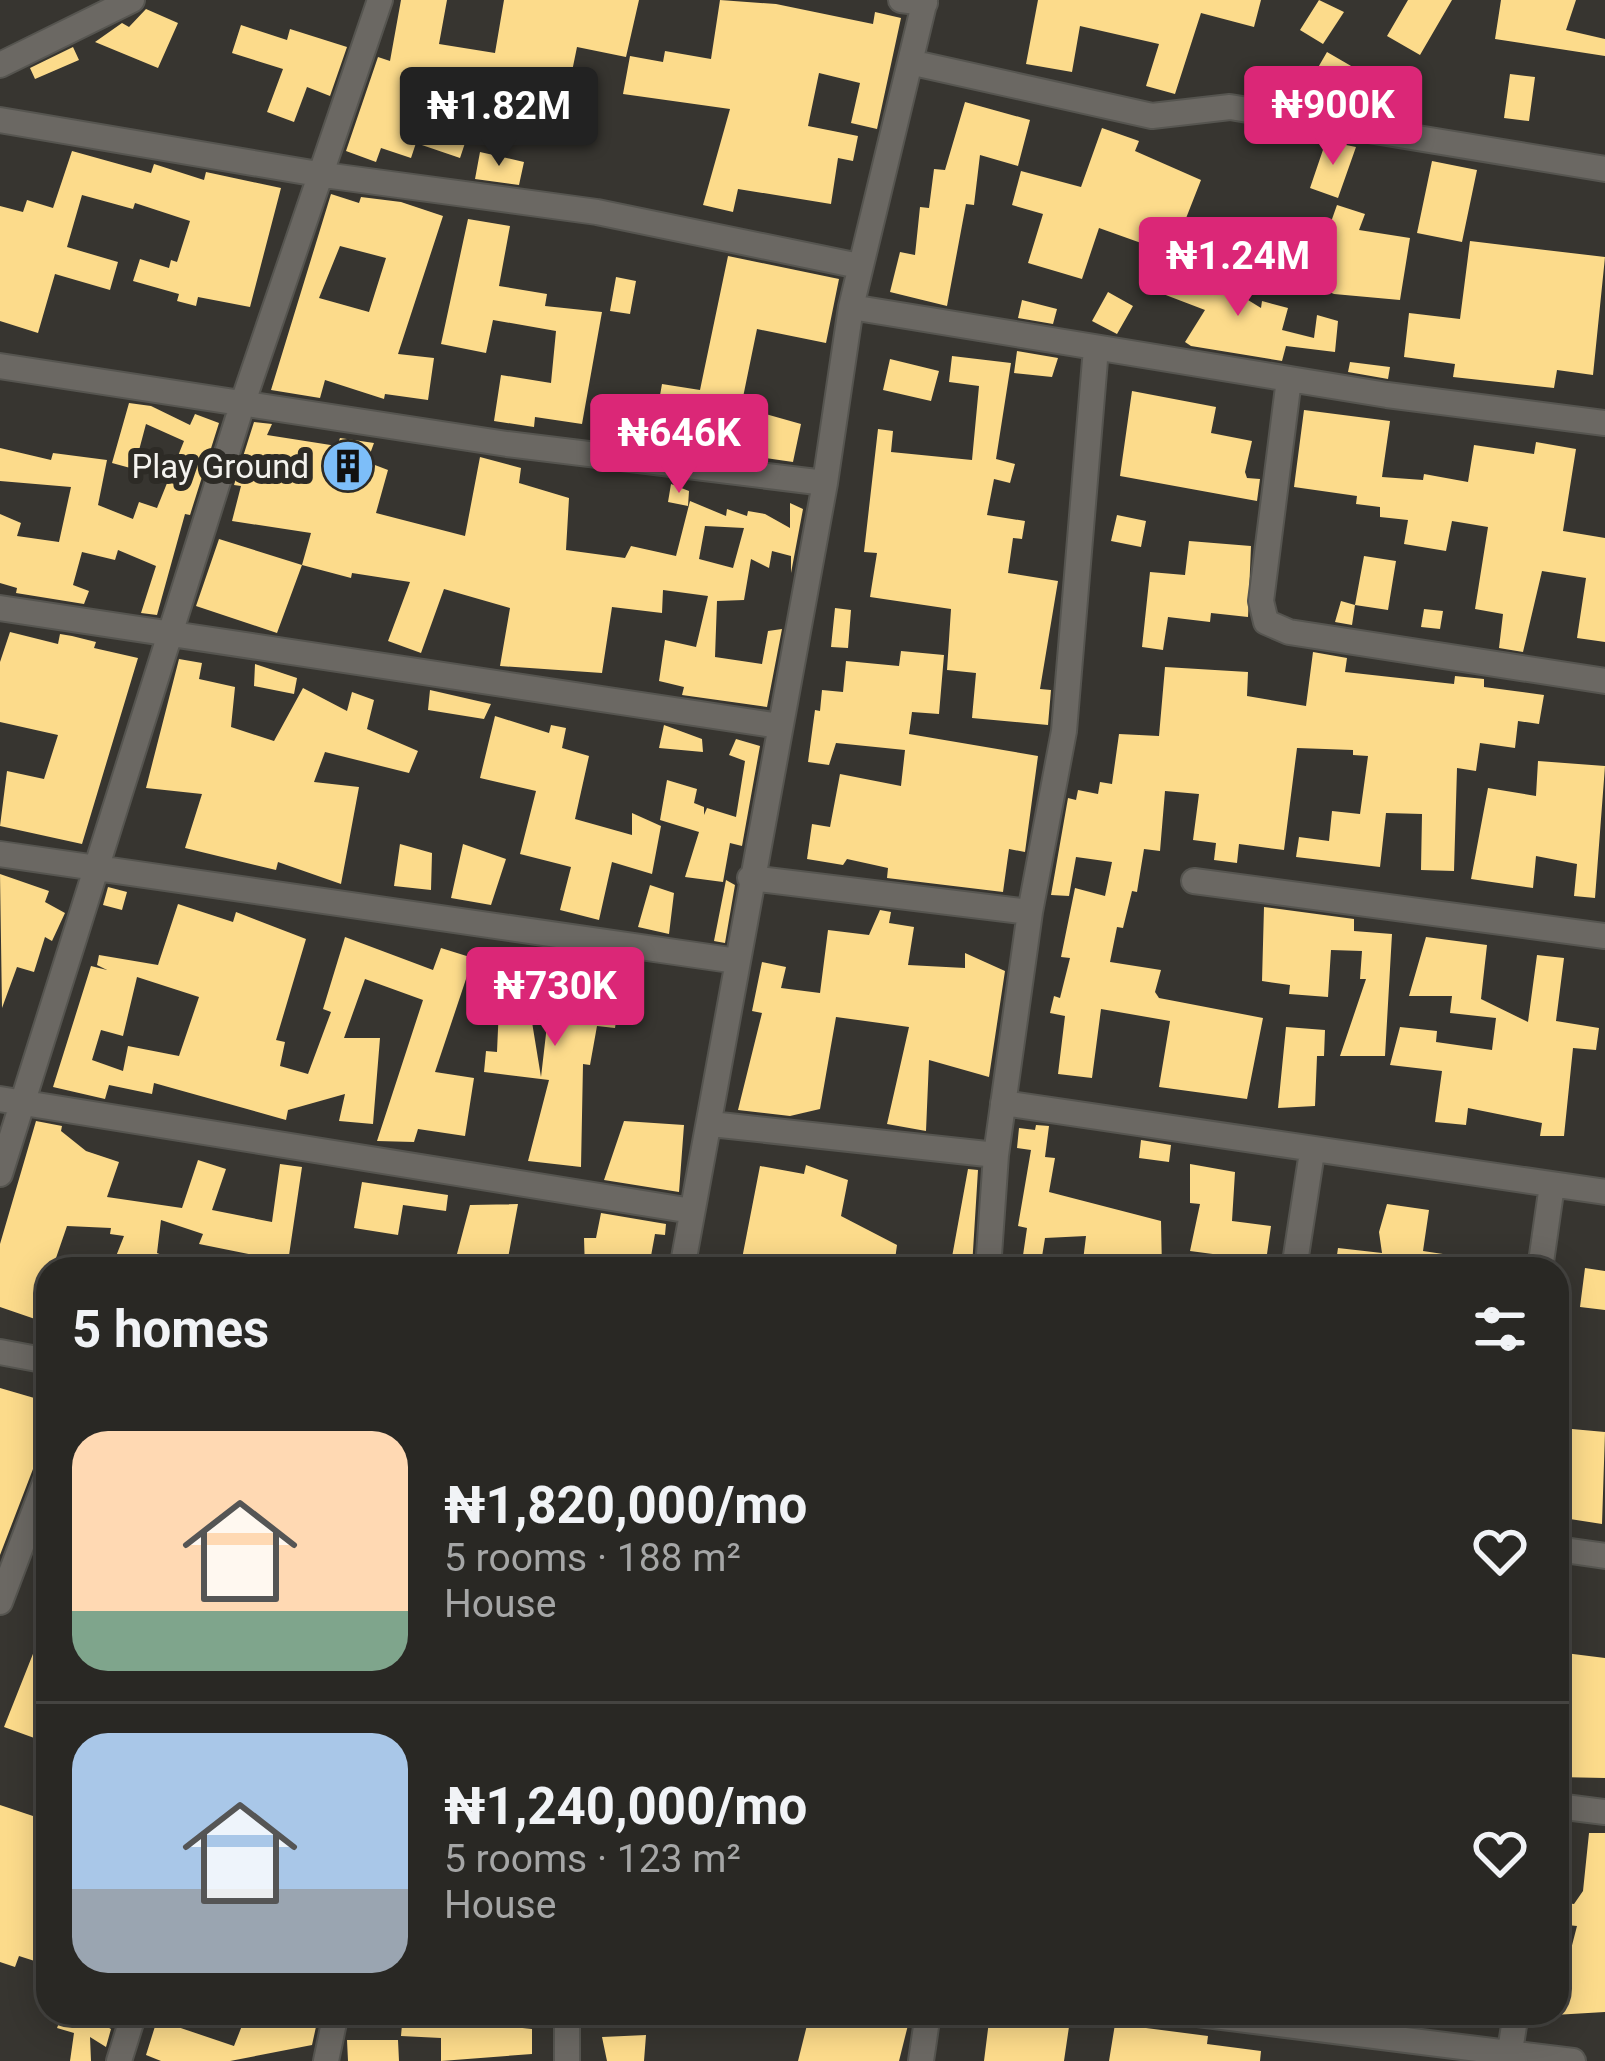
<!DOCTYPE html>
<html lang="en">
<head>
<meta charset="utf-8">
<style>
  :root { --surface:#292824; --page:#31302c; --text:#f1f3f6; --muted:#a5a6a6; --line:#454441; --accent:#db2777 }
  body { margin:0; font-family:Roboto,sans-serif; background:var(--page); color:var(--text); height:100vh; display:flex; flex-direction:column; font-size:45px; white-space:nowrap }
  * { box-sizing:border-box; margin:0 }
  p { font-size:39px; color:var(--muted) }
  .icon { flex:none; width:66px; height:66px; fill:none; stroke:currentColor; stroke-width:2; stroke-linecap:round; stroke-linejoin:round }
  .map { position:relative; flex:1; overflow:hidden }
  .details { position:absolute; left:36px; top:1257px; width:1533px; height:768px; display:flex; flex-direction:column; background:var(--surface); border-radius:36px; box-shadow:0 6px 30px #0003,0 0 0 3px var(--line) }
  .details>* { flex:none }
  .price { position:absolute; translate:-50% -102px; padding:0 27px; border-radius:12px; background:var(--accent); color:#fff; font-size:39px; line-height:78px; filter:drop-shadow(0 3px 6px #0008) }
  .price::after { content:''; position:absolute; left:50%; top:72px; width:36px; height:27px; margin-left:-18px; background:inherit; clip-path:polygon(0 0,100% 0,50% 100%) }
  .price.current { background:#222; color:#fff }
  ul { padding:0; list-style:none }
  li { display:flex; align-items:center; gap:36px; height:300px; padding:0 36px }
  li+li { border-top:3px solid var(--line) }
  li span { display:grid; place-items:center; flex:none; width:336px; height:240px; border-radius:36px; color:#555 }
  li>.icon { margin-inline-start:auto }
  span .icon { width:144px; height:144px; fill:#fffc; stroke-width:1 }
  li b { font-size:51px }
  h2 { display:flex; justify-content:space-between; align-items:center; height:144px; padding:0 36px; font-size:51px }
  .map>svg:first-child { display:block }
</style>
</head>
<body>
<div class="map">
<svg width="1605" height="2061" viewBox="0 0 1605 2061">
  <rect width="100%" height="100%" fill="#373530"/>
  <path fill="#fcdb8b" fill-rule="evenodd" d="M401,0H447L439,44L495,53L504,0H639L626,57L577,47L568,91L589,95L584,123L542,115L547,82L487,77L460,158L416,143L411,158L381,148L376,162L346,151L378,57L390,61Z
    M720,0L776,4L873,24L875,12L901,18L877,129L851,123L860,83L819,73L808,126L858,136L853,161L838,158L831,204L738,189L733,212L703,205L730,109L623,94L630,56L663,62L665,51L711,59Z
    M1038,0H1261L1254,27L1201,13L1175,94L1146,86L1159,44L1080,26L1072,72L1026,64Z
    M1319,0L1344,12L1323,44L1300,30Z
    M1408,0H1452L1420,55L1387,36Z
    M1501,0H1576L1566,30L1605,39V56L1495,39Z
    M146,9L178,23L158,68L95,42L122,23L129,27Z
    M241,25L287,40L290,29L347,47L330,96L307,87L294,122L267,112L283,69L232,53Z
    M73,47L79,60L35,79L30,68Z
    M1327,52L1358,70L1337,108L1301,97Z
    M1510,74L1535,77L1529,121L1504,118Z
    M965,102L1030,120L1018,166L980,155L974,205L966,204L947,306L890,292L900,252L915,255L920,207L929,208L934,169L945,170Z
    M1102,128L1139,141L1135,151L1201,180L1172,254L1099,228L1082,279L1028,263L1043,214L1012,205L1021,171L1081,187Z
    M1326,141L1356,147L1338,198L1310,188Z
    M72,151L151,173L154,164L204,180L206,172L281,188L250,307L198,297L196,306L177,301L179,294L133,281L140,259L169,268L171,260L177,262L190,221L135,203L133,209L82,195L67,247L118,262L110,290L55,274L38,333L0,321V206L23,212L27,200L53,208Z
    M480,152L524,162L519,185L475,179Z
    M1432,161L1477,170L1462,242L1417,233Z
    M331,194L359,203L361,197L401,202L443,216L398,354L434,358L428,400L385,394L384,399L325,380L320,398L271,390ZM340,246L386,258L369,312L319,298Z
    M1337,205L1365,214L1359,230L1410,238L1400,300L1334,294L1320,288L1326,236Z
    M468,219L510,226L499,286L547,294L545,306L602,312L582,424L535,417L534,427L494,421L501,375L551,383L556,331L493,320L486,353L441,344Z
    M1301,223L1309,225L1296,276L1280,269Z
    M1470,241L1605,257L1593,375L1557,370L1554,388L1453,377L1455,364L1404,357L1409,313L1460,319Z
    M728,256L839,279L826,343L757,329L741,407L801,424L793,462L652,441L662,384L700,390Z
    M1161,262L1222,284L1261,308L1262,301L1288,308L1282,330L1314,338L1317,315L1338,321L1335,352L1286,346L1282,361L1191,346L1185,342L1205,310L1150,289Z
    M616,277L636,281L630,314L610,311Z
    M1108,292L1133,306L1117,334L1092,321Z
    M1022,300L1057,309L1053,324L1018,318Z
    M1017,351L1058,358L1052,377L1014,373Z
    M952,356L1011,363L996,459L1015,464L1010,483L994,479L987,515L1025,521L1022,539L1013,538L1008,573L1058,581L1040,689L1051,690L1048,725L972,718L976,673L947,670L951,609L870,597L877,553L864,552L878,429L893,431L891,452L972,460L979,386L949,382Z
    M890,359L939,371L931,401L883,390Z
    M1350,362L1390,367L1388,379L1348,372Z
    M1132,391L1216,407L1211,433L1252,441L1245,472L1247,478L1260,479L1257,501L1120,476Z
    M129,403L151,406L190,425L195,414L219,423L190,515L185,514L157,615L141,613L156,566L118,550L115,560L82,552L73,585L89,591L84,604L16,593L17,588L0,583V514L21,523L17,536L59,542L71,487L0,481V448L51,460L53,453L107,460L98,505L133,519L139,502L157,508L184,441L146,424L134,469L112,463Z
    M1304,410L1390,421L1382,477L1423,480L1424,474L1468,482L1474,445L1534,454L1536,442L1576,449L1563,531L1605,538V642L1577,638L1586,578L1542,571L1523,652L1499,648L1503,614L1475,609L1488,527L1452,521L1446,551L1404,544L1408,520L1380,517V507L1356,504L1357,496L1294,487Z
    M254,422L272,424L267,435L337,446L340,438L374,443L367,462L388,470L376,513L465,536L480,457L521,468L519,483L569,498L566,550L625,558L631,546L676,556L690,501L726,516L727,509L747,516L748,511L765,514L790,528V503L803,509L791,573V556L772,551L769,568L751,559L744,600L717,601L715,657L762,664L768,631L782,629L767,707L682,695L684,687L659,681L665,640L696,647L708,596L663,590L662,613L612,607L602,673L500,666L510,608L444,589L421,653L388,641L410,582L352,573L351,578L302,565L311,533L232,521L241,486L234,485ZM705,526L744,528L733,568L699,559Z
    M671,484L689,491L688,506L668,502Z
    M1117,515L1146,521L1141,547L1111,541Z
    M219,539L302,565L277,633L196,606Z
    M1189,541L1251,546L1248,617L1211,613L1210,622L1168,617L1163,650L1142,647L1150,572L1185,575Z
    M1364,556L1396,561L1388,610L1355,605L1352,625L1335,622L1341,601L1355,605Z
    M835,608L851,610L848,648L831,647Z
    M1424,609L1443,611L1440,629L1421,627Z
    M10,632L58,644L60,634L72,636L96,642L94,648L138,658L82,844L0,826L7,771L44,779L58,735L0,722V662Z
    M901,651L944,655L939,714L912,712L909,734L1038,756L1025,852L1009,849L1003,892L887,878L888,868L847,859L843,865L807,859L812,824L830,827L840,774L901,786L905,750L836,743L829,765L808,762L815,710L820,711L822,690L843,692L846,661L899,666Z
    M1313,652L1347,658L1345,672L1454,684L1455,676L1484,679V687L1544,695L1539,724L1518,721L1515,748L1480,743L1476,771L1457,768L1454,871L1421,870L1422,814L1386,813L1380,867L1296,857L1299,837L1329,841L1332,811L1360,814L1368,756L1353,755V750L1297,748L1284,850L1239,844L1237,863L1214,860L1216,843L1193,840L1199,794L1165,791L1160,851L1144,849L1137,892L1132,891L1123,928L1117,927L1110,962L1161,970L1155,992L1159,998L1263,1018L1247,1099L1159,1087L1170,1021L1101,1009L1092,1078L1058,1074L1065,1016L1050,1013L1054,996L1060,998L1070,958L1061,957L1075,888L1105,896L1112,862L1076,857L1069,896L1051,895L1068,798L1076,800L1078,790L1098,794L1100,782L1112,784L1119,734L1159,736L1165,667L1248,672L1247,696L1306,706Z
    M179,659L202,663L199,679L235,687L231,727L274,741L303,688L347,711L352,692L374,700L367,729L418,751L409,773L325,752L314,782L359,787L341,884L278,862L276,870L185,848L202,794L146,788Z
    M255,664L297,678L294,694L254,686Z
    M430,690L491,704L484,719L428,710Z
    M495,716L549,733L551,725L566,728L562,748L589,756L575,819L632,835V813L661,826L652,874L612,862L599,920L560,910L571,867L520,854L536,791L480,778Z
    M664,725L702,739L703,752L659,748Z
    M736,739L760,746L742,846L730,843L723,882L685,877L699,832L660,820L667,780L697,789L694,803L704,807V815L707,808L736,817L745,761L729,755Z
    M1538,761L1605,766L1595,898L1574,896L1577,864L1536,856L1533,888L1471,879L1488,788L1536,796Z
    M400,844L432,853L431,890L394,886Z
    M463,844L506,859L491,905L451,898Z
    M0,874L49,891L45,902L65,913L52,941L45,937L34,972L17,967L2,1008Z
    M726,880L735,885L725,943L714,941Z
    M650,885L674,893L669,934L638,927Z
    M108,887L127,892L122,910L103,905Z
    M178,904L233,922L236,912L306,939L276,1040L285,1042L280,1066L308,1074L331,1012L323,1009L345,937L433,970L441,948L473,958L435,1072L474,1078L465,1136L418,1129L414,1142L377,1141L423,1000L365,979L344,1038H380L373,1124L339,1121L345,1094L288,1110L286,1120L154,1083L152,1094L109,1085L105,1099L53,1087L91,966L107,970L97,965L99,955L158,965ZM137,977L199,997L179,1056L128,1046L123,1071L92,1060L101,1030L123,1036Z
    M1264,907L1354,919V931L1392,934L1385,1056H1340L1366,979H1360L1362,951L1331,950L1328,997L1289,994L1290,985L1262,981Z
    M880,910L891,912L889,923L914,927L908,965L965,968V953L1005,971L989,1077L929,1060L926,1131L887,1124L909,1027L836,1017L820,1109L790,1116L738,1110L762,1013L752,1011L762,962L786,967L781,988L820,993L828,930L869,935Z
    M1426,937L1487,945L1481,999L1528,1022L1537,955L1564,958L1556,1021L1599,1028L1596,1050L1573,1048L1564,1136H1540L1542,1123L1468,1108L1466,1125L1435,1122L1442,1071L1390,1065L1400,1027L1437,1031L1436,1042L1492,1050L1496,1018L1450,1013L1452,996H1409Z
    M501,961H522L541,1077L554,965L623,976L615,1028L597,1026L590,1065L583,1064L581,1167L528,1161L549,1080L484,1072L486,1051L497,1052Z
    M1286,1027L1325,1030L1324,1056H1317L1315,1106L1278,1108Z
    M36,1121L62,1126L61,1131L86,1151L119,1162L107,1197L182,1208L198,1160L226,1169L212,1210L272,1222L280,1164L302,1167L287,1269H261L263,1257L199,1244L203,1234L161,1220L157,1253L195,1269H111L124,1236L110,1234L111,1228L67,1226L35,1319L0,1307V1244Z
    M624,1121L684,1125L679,1192L604,1180Z
    M1036,1125L1049,1126L1045,1157L1055,1158L1049,1192L1161,1221L1162,1269H1082L1086,1236L1045,1238L1040,1269H1021L1027,1228L1018,1226L1031,1150L1017,1148L1019,1128L1035,1130Z
    M1141,1140L1171,1145L1169,1162L1139,1158Z
    M1190,1164L1235,1172L1232,1221L1271,1226L1266,1261L1190,1251L1200,1204L1190,1203Z
    M806,1165L848,1180L841,1216L897,1245L894,1267L740,1269L760,1166L804,1174Z
    M968,1169L978,1170L972,1267L950,1268Z
    M362,1182L448,1195L446,1211L403,1205L398,1235L354,1228Z
    M518,1204L506,1269H453L470,1205Z
    M1387,1204L1429,1210L1423,1251L1483,1260L1482,1269H1335L1338,1248L1382,1253L1379,1232Z
    M601,1213L666,1224L665,1235L655,1234L651,1256L585,1269L584,1238H596Z
    M1585,1268L1605,1271V1310L1580,1307Z
    M0,1388L48,1402V1453L33,1469L0,1555Z
    M1561,1428L1605,1432L1602,1524L1557,1517Z
    M46,1621L48,1622V1743L4,1727Z
    M1557,1652L1605,1658V1778L1557,1777Z
    M0,1805L48,1821L44,1964L19,1956L15,1967L0,1962Z
    M1589,1833H1605V2012L1554,2015L1577,1926L1557,1924V1902L1574,1904L1583,1891Z
    M63,2013H94L92,2019L111,2029L106,2047L90,2037L91,2061H70L74,2033L57,2028Z
    M247,2013H319L312,2045L230,2061H161L146,2055L157,2020L234,2046Z
    M403,2013H476L477,2023L532,2029V2054L441,2061V2038L401,2036Z
    M810,2013H911L899,2061H798Z
    M990,2013H1071L1064,2061H984Z
    M1115,2024L1208,2036L1207,2044L1261,2051L1260,2061H1109Z
    M646,2035L644,2061H607L602,2037Z
    M347,2040H398L399,2061H348Z"/>
  <g fill="none" stroke-linecap="round" stroke-linejoin="round">
    <g stroke="#565550" stroke-width="28">
      <path id="street" d="M901,0L925,3
        M914,63L1152,116L1230,107L1605,169
        M0,65L132,0
        M0,120L324,175L597,212L859,266
        M851,307L1387,395L1605,423
        M0,366L507,444L825,483
        M1289,379L1261,601L1266,622L1289,632L1605,681
        M0,608L780,726
        M0,854L737,961
        M750,878L1030,912
        M1194,881L1605,936
        M0,1099L692,1211
        M1003,1103L1605,1192
        M711,1124L996,1155
        M0,1174L243,402L380,0
        M682,1269L825,483L851,307L925,0
        M988,1269L996,1155L1030,912L1064,731L1096,348
        M1294,1269L1312,1152
        M1540,1269L1552,1185
        M0,1352L48,1361
        M1557,1549L1605,1556
        M0,1602L48,1475
        M1557,1806L1605,1812
        M567,2013V2061
        M1190,2013L1573,2061
        M1510,2051L1516,2013
        M119,2061L134,2013
        M326,2061L336,2013
        M921,2061L928,2013"/>
    </g>
    <use href="#street" stroke="#6b6863" stroke-width="24"/>
  </g>
  <defs>
    <g id="building-disc" transform="scale(2.7)"><circle r="9.5" fill="#7dbef9" stroke="#2d2b26"/><path d="M-4-6H4V6H1V3H-1V6H-4ZM-2.5-4.3h1.7v1.8h-1.7ZM.8-4.3h1.7v1.8H.8ZM-2.5-1h1.7V.8h-1.7ZM.8-1h1.7V.8H.8Z" fill="#111"/></g>
  </defs>
  <g fill-rule="evenodd">
    <use href="#building-disc" x="348" y="466"/>
  </g>
  <g text-anchor="middle" stroke-width="12" stroke-linejoin="round" paint-order="stroke">
    <g font-size="33" fill="#f4f3ef" stroke="#2d2b26" text-anchor="end">
      <text x="309" y="478">Play Ground</text>
    </g>
  </g>
</svg>
<b class="price" style="left:1333px;top:168px">₦900K</b>
<b class="price current" style="left:499px;top:169px">₦1.82M</b>
<b class="price" style="left:1238px;top:319px">₦1.24M</b>
<b class="price" style="left:679px;top:496px">₦646K</b>
<b class="price" style="left:555px;top:1049px">₦730K</b>
<section class="details">
<h2>5 homes<svg class="icon" aria-label="filters" viewBox="0 0 24 24"><path d="M4 7h16M4 17h16"/><circle cx="9" cy="7" r="2"/><circle cx="15" cy="17" r="2"/></svg></h2>
<ul>
<li><span style="background:linear-gradient(#ffd9b3 75%,#7fa58c 0)"><svg class="icon" aria-label="home" viewBox="0 0 24 24"><path d="M3 11l9-7 9 7M6 9v11h12V9"/></svg></span><div><b>₦1,820,000/mo</b><p>5 rooms · 188 m²</p><p>House</p></div><svg class="icon" aria-label="heart" viewBox="0 0 24 24"><path d="M12 20l-8-8c-3-5 5-10 8-4 3-6 11-1 8 4z"/></svg></li>
<li><span style="background:linear-gradient(#a9c7e8 65%,#9aa5b1 0)"><svg class="icon" aria-label="home" viewBox="0 0 24 24"><path d="M3 11l9-7 9 7M6 9v11h12V9"/></svg></span><div><b>₦1,240,000/mo</b><p>5 rooms · 123 m²</p><p>House</p></div><svg class="icon" aria-label="heart" viewBox="0 0 24 24"><path d="M12 20l-8-8c-3-5 5-10 8-4 3-6 11-1 8 4z"/></svg></li>
</ul>
</section>
</div>
</body>
</html>
